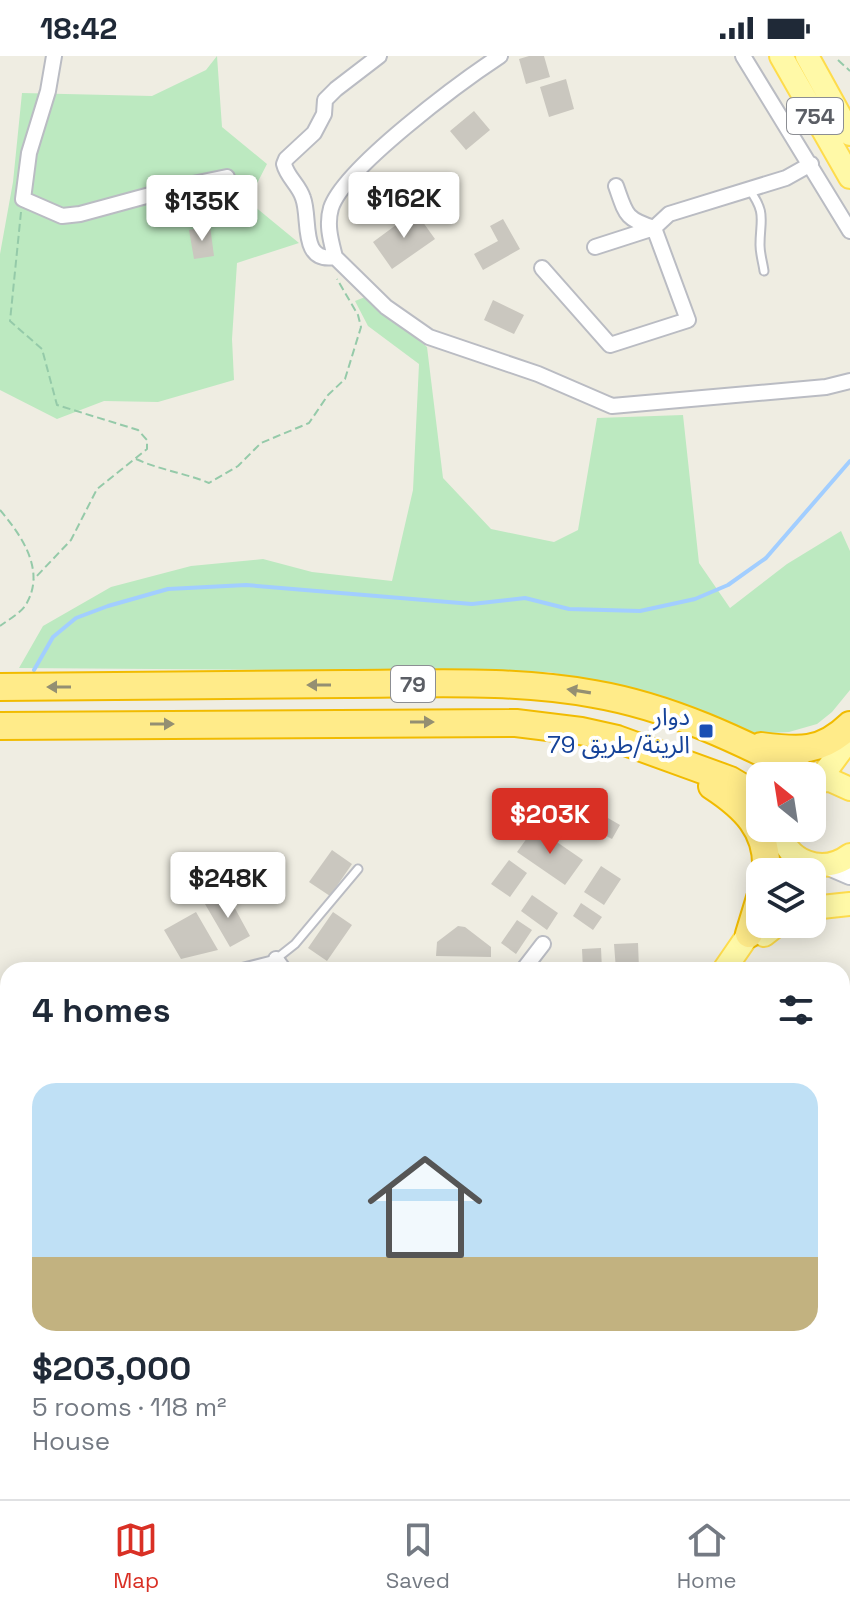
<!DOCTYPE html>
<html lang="en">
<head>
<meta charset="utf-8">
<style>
  :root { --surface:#fff; --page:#f6f6f7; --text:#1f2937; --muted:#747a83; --line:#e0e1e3; --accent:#d93025 }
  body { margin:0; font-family:"Space Grotesk","Noto Sans Arabic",sans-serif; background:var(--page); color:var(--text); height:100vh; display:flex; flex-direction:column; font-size:30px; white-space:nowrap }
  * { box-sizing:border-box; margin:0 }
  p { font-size:26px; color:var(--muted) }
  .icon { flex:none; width:44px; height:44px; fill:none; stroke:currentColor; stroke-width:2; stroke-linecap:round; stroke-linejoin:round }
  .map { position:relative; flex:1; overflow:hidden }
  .side { position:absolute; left:0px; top:906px; width:850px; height:538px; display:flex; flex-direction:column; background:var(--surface); border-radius:24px 24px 0 0; box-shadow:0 4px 20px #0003 }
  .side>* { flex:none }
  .needle { width:52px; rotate:330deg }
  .controls { position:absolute; left:746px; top:706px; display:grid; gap:16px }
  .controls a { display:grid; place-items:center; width:80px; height:80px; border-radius:16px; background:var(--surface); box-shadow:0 4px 20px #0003; font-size:40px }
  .price { position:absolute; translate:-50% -68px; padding:0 18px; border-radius:8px; background:#fff; color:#222; font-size:26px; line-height:52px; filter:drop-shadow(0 2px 4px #0008) }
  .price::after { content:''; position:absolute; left:50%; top:48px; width:24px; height:18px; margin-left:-12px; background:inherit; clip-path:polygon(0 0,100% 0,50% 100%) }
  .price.on { background:var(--accent); color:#fff }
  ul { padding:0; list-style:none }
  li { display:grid; align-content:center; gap:16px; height:424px; padding:0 32px }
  li span { display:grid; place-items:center; height:248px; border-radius:24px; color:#555 }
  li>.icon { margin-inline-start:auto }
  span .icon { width:144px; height:144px; fill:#fffc; stroke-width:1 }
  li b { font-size:34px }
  h2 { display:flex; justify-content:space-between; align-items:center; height:96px; padding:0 32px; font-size:34px }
  .status { display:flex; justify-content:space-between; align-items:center; height:56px; padding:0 40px; background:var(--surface); direction:ltr }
  .status svg { height:22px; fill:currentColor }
  .menu { display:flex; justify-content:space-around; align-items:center; height:112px; border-top:2px solid var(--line); background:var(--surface); font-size:22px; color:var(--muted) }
  .menu a { display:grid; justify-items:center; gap:4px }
  .menu .on { color:var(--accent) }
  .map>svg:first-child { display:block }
</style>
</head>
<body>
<div class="status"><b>18:42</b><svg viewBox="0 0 49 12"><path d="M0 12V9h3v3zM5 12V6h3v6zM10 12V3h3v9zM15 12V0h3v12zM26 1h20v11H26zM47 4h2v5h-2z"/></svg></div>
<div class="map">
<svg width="850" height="1443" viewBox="0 0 850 1443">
  <rect width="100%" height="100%" fill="#efede2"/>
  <path fill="#dfddd1" d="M42,1436H196L197,1443H43Z"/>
  <path fill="#bce9c0" d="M217,0L222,71L267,108L248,145L299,187L237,207L232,283L234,324L158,346L104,345L57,363L0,334V198L13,126L22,37L152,40L206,14Z
    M365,241L427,291L443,422L491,473L554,486L578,474L597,362L683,359L699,507L730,552L787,508L841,475L850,495V634L832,656L817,668L789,676L752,678L613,629L549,616L19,612L43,570L111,531L191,510L263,503L312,516L392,525L413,434L419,308L368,270L355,245Z"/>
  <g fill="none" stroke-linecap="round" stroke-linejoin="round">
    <path stroke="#a2ceff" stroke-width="4" d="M34,614L53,581L76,562L108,550L168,533L246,529L472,548L525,542L569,553L640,555L695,543L728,529L766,502L850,405
      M842,1252L850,1248
      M627,1443L630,1436"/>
  </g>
  <path fill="#cac7bf" d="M529,0H544L550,21L526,28L519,3Z
    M566,23L574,53L549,61L540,31Z
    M474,55L490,74L466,94L450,75Z
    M415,155L435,183L392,213L373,186Z
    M503,163L520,193L483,214L474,198L498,185L490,170Z
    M210,170L214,200L194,203L189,174Z
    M493,244L524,259L514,278L484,264Z
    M608,762L620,769L612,783L600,777Z
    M535,771L583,804L565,829L517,796Z
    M332,794L352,808L330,840L309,826Z
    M509,804L527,817L510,841L491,828Z
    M601,810L621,823L604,849L584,836Z
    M226,836L250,880L230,891L205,848Z
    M532,839L558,857L547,874L521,855Z
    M581,847L602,861L593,874L573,860Z
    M196,856L218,894L181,903L164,874Z
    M333,856L352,869L327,905L308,892Z
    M517,864L532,874L516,898L501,887Z
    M458,870L465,871L491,891V901L436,900L437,886Z
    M638,887L639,913L616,914L614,888Z
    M601,892L602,914H583L582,893Z
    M850,1102V1140H842V1103Z
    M850,1230V1254L846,1255L842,1231Z
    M850,1266V1293L842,1295V1269Z
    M76,1436H116L118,1437L115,1443H72Z
    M147,1436H183L179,1443H144Z
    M478,1436H498L496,1443H475Z"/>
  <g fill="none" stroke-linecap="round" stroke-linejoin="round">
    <g stroke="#babcc3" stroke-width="11">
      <path id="lane" d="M749,133C767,158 760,163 760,189C760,198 763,207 764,215
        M232,914L276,903L295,888L358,813
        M580,1443L581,1436"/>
    </g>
    <g stroke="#babcc3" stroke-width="18">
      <path id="street" d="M54,0L48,35L29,97L23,143L62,160L80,158L183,130L227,121
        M379,0L336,33L325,44L324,58L314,77L286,103L284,108C287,121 299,129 303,142C311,163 299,207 335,201L386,251L429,281L538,318L612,350L826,331L850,325
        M743,0L850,175
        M595,191L654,172L669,158L786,122L811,108
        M335,201C331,185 326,169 331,152C344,112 462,25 500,0
        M542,212L610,289L688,264L654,172C625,163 626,158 616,130
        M276,903L284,914
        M523,914L543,888
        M0,1043L8,1045
        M842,1095H850
        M842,1318L850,1314
        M411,1443L423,1436"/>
    </g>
    <g stroke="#bbbec5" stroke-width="24">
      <path id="secondary" d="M829,809L850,818"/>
    </g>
    <g stroke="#fedc4c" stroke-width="26">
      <path id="primary" d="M781,0L850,121
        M807,0L850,78
        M820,723L850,682
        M812,725L830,724L850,733
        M779,772C786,806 822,820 850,799
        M812,852L850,848
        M764,879L778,868
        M724,914L759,863
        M563,1443L564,1436"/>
    </g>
    <g stroke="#f1bb00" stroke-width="30">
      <path id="highway" d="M0,631C115,630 231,629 346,628C429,628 512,623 594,638C670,651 741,685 808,720
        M0,670L516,667L581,675L617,683L730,724L760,742
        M761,690C799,695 821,697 850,669
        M712,730C744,751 769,774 766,816
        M749,878L760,842"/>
    </g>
    <path stroke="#95caa9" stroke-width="2" stroke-dasharray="8 4" stroke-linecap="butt" d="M838,4L850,15
      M21,156L10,265L42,293L57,349L138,374L147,384V393L97,433L71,484L34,523
      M136,403C160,414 185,417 209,427L238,410L261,387L309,367L328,339L345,323L361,271L358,259L337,223
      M0,454C22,480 47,516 25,550C19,558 8,564 0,570"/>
    <use href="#lane" stroke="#fff" stroke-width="7"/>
    <use href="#street" stroke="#fff" stroke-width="14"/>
    <use href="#secondary" stroke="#fff" stroke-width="20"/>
    <use href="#primary" stroke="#fff9a7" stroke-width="22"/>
    <use href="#highway" stroke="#ffeb89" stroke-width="26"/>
  </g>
  <defs><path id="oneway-solid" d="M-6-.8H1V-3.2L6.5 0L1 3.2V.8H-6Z" transform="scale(2)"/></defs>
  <g fill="#948f72">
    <use href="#oneway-solid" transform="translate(319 629) rotate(180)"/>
    <use href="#oneway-solid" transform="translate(59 631) rotate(180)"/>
    <use href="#oneway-solid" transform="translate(579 635) rotate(-171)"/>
    <use href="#oneway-solid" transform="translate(422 666)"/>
    <use href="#oneway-solid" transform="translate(162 668)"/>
  </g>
  <rect fill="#1a4fb4" stroke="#fff" stroke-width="3" x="698" y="667" width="16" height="16" rx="4"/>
  <g text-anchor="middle" stroke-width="8" stroke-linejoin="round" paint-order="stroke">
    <g fill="#fff" stroke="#8c8e93" stroke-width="2">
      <rect x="787" y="42" width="56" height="36" rx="6"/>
      <rect x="391" y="610" width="44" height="36" rx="6"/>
    </g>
    <g font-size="22" font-weight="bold" fill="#5b5e65">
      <text x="815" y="68">754</text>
      <text x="413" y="636">79</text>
    </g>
    <g font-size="24" fill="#164399" stroke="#fff" text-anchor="end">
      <text x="690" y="669">دوار<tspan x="690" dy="28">الرينة/طريق 79</tspan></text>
    </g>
  </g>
</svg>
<div class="controls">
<a><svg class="needle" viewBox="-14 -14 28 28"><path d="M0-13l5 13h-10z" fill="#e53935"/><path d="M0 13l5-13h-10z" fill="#747a83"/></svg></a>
<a><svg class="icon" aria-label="layers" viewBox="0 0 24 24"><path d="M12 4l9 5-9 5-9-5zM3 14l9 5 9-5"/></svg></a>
</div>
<b class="price" style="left:404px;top:184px">$162K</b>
<b class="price" style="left:202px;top:187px">$135K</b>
<b class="price on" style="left:550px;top:800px">$203K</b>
<b class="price" style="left:228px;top:864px">$248K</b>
<section class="side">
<h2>4 homes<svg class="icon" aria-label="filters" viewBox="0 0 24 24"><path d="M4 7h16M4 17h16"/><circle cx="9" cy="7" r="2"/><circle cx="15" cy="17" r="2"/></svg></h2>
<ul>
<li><span style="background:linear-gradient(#bfe0f5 70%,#c2b280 0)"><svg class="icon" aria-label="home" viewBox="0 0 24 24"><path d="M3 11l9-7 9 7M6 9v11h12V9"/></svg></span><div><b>$203,000</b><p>5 rooms · 118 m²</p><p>House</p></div></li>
</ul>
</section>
</div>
<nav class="menu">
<a class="on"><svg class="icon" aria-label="map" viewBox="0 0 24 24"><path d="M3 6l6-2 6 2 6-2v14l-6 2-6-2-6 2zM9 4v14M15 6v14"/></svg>Map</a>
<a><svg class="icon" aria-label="saved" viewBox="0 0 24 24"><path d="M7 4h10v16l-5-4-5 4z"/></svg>Saved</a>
<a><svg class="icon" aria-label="home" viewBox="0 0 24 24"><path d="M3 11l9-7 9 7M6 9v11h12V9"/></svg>Home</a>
</nav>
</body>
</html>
